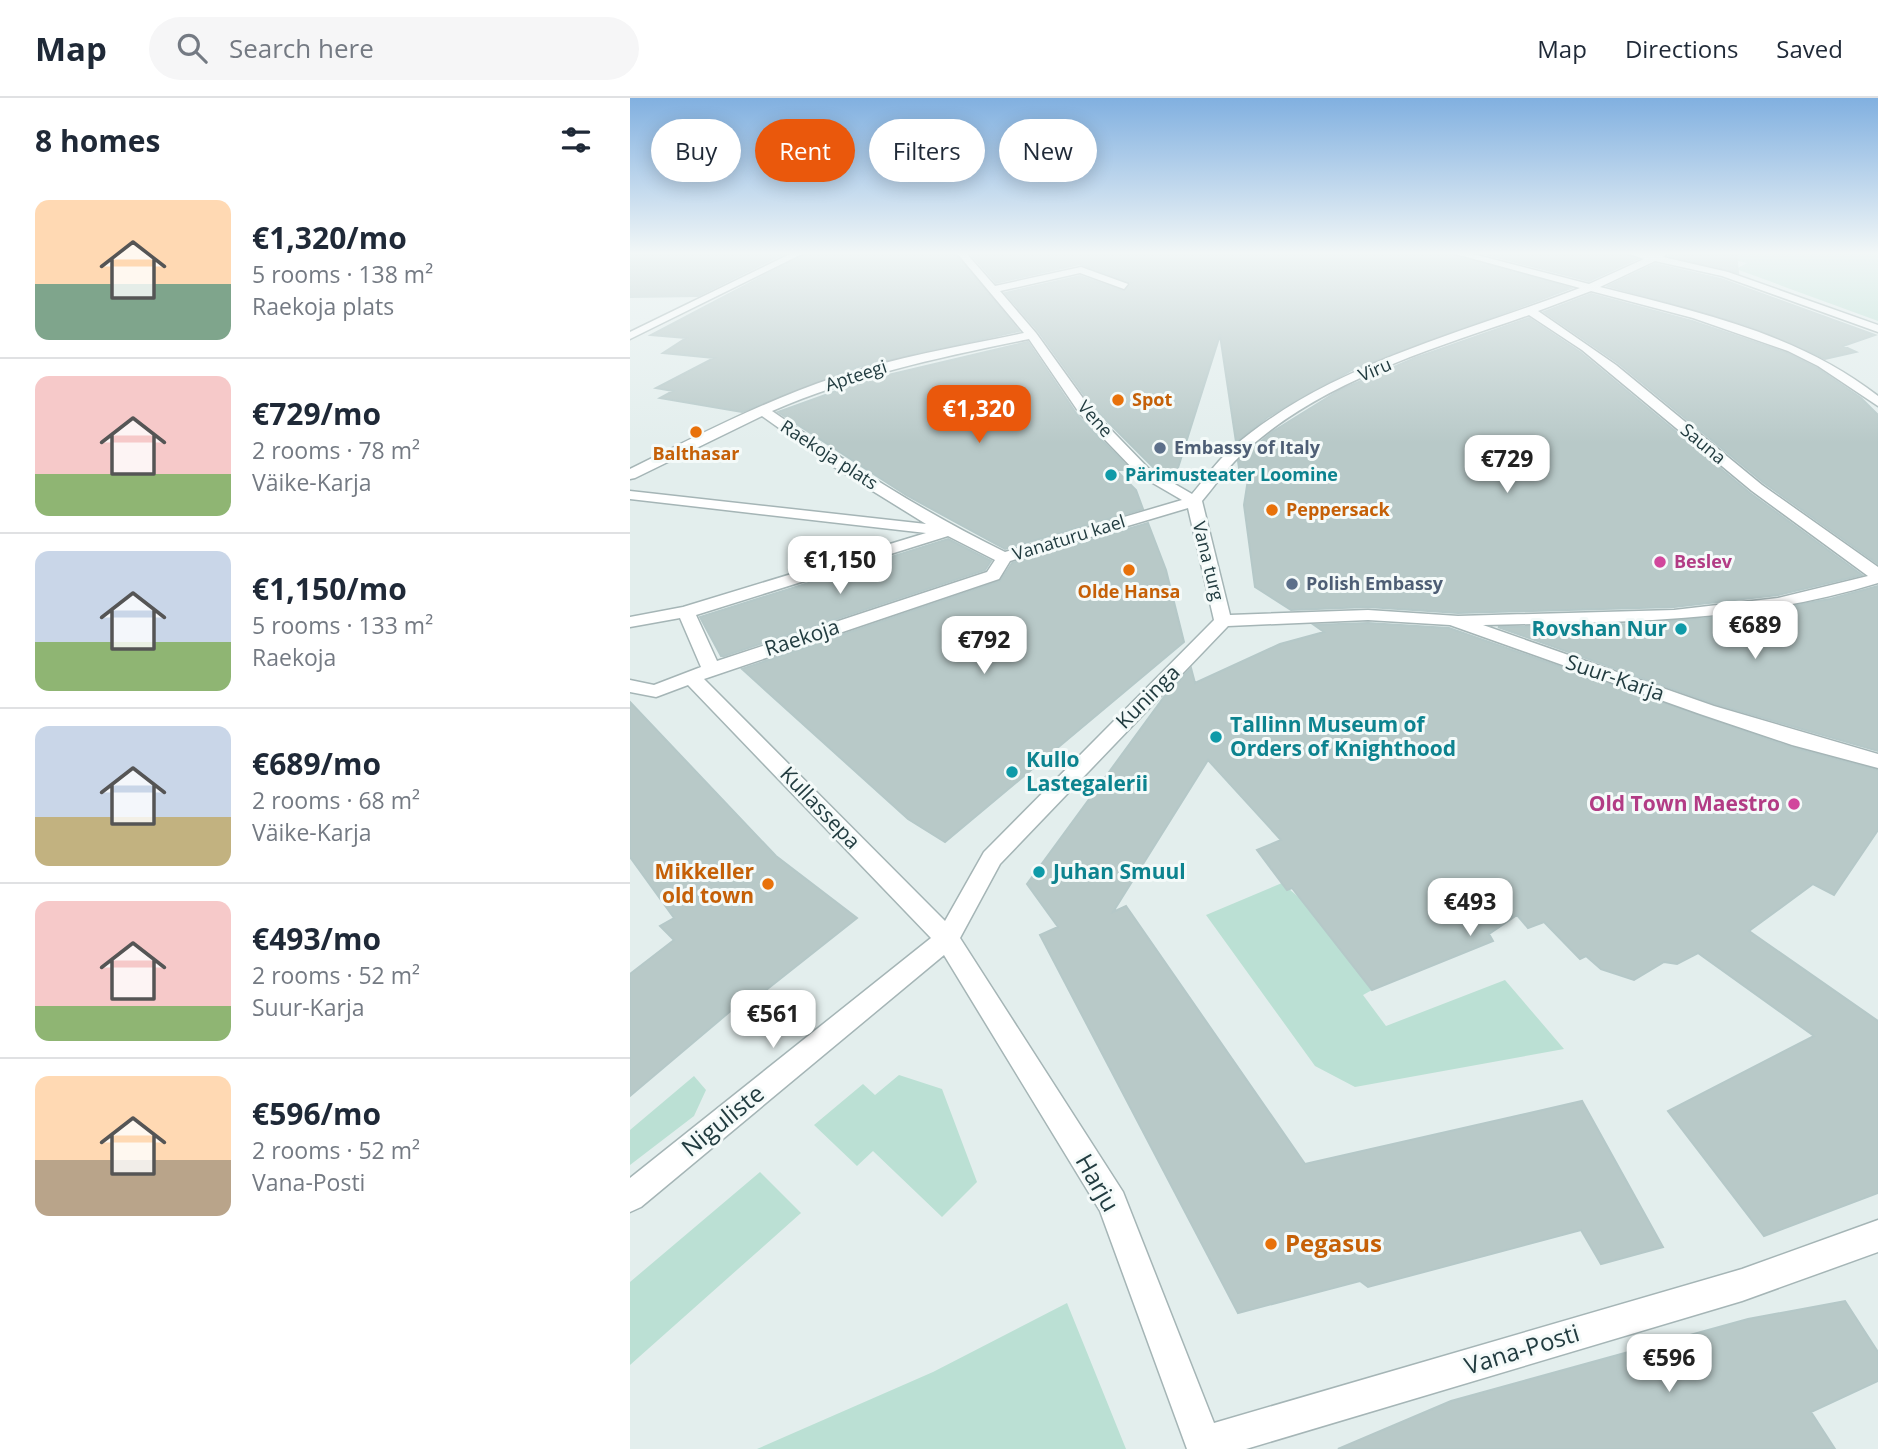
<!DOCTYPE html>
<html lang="en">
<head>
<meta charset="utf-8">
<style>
  :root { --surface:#fff; --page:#f6f6f7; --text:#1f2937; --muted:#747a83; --line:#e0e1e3; --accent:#ea580c }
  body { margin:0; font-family:"Open Sans",sans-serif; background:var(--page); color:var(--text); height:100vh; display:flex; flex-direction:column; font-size:26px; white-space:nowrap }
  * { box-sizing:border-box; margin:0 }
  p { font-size:23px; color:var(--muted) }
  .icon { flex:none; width:38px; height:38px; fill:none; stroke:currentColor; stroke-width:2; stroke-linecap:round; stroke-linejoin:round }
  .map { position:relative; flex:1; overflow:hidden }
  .side { display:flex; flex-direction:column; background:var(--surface); width:630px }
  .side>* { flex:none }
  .top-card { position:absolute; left:21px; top:21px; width:665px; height:63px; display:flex; gap:14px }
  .price { position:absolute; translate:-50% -60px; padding:0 16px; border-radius:14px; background:#fff; color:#222; font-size:23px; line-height:46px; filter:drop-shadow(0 2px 4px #0008) }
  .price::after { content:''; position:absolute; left:50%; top:42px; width:21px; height:16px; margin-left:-10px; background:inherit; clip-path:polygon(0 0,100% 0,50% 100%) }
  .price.selected { background:var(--accent); color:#fff }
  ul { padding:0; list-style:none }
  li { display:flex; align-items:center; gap:21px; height:175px; padding:0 35px }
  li+li { border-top:2px solid var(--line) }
  li span { display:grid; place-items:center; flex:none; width:196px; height:140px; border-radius:14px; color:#555 }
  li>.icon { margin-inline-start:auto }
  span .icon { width:84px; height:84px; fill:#fffc; stroke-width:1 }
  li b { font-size:30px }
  h2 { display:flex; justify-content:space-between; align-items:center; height:84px; padding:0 35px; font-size:30px }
  .pill { padding:0 24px; border-radius:32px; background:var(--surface); box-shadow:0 4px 18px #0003; font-size:24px; line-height:63px }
  .pill.selected { background:var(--accent); color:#fff }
  header { display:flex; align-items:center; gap:42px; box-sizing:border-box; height:98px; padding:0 35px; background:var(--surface); border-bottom:2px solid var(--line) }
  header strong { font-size:33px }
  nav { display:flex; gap:38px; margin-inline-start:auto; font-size:24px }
  .search { width:490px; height:63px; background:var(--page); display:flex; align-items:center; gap:18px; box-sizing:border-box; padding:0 24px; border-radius:38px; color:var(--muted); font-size:26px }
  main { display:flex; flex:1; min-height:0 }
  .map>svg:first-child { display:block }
</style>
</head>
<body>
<header>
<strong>Map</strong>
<div class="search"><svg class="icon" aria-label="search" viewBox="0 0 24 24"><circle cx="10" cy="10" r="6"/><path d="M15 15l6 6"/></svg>Search here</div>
<nav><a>Map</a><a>Directions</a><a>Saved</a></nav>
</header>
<main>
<section class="side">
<h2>8 homes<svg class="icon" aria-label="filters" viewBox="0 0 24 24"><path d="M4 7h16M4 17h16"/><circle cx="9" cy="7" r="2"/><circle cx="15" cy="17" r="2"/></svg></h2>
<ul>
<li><span style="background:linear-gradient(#ffd9b3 60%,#7fa58c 0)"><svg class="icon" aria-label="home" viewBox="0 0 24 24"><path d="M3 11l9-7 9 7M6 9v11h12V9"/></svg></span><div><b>€1,320/mo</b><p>5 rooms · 138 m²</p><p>Raekoja plats</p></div></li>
<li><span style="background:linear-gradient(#f6c9c9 70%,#8fb573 0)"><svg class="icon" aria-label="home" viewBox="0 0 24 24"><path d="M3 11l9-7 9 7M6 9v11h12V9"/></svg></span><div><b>€729/mo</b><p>2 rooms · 78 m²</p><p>Väike-Karja</p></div></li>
<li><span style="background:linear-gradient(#c9d6e8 65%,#8fb573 0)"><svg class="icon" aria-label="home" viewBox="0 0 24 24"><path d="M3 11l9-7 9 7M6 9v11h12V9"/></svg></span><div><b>€1,150/mo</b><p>5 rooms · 133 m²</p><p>Raekoja</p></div></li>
<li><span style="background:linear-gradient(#c9d6e8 65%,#c2b280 0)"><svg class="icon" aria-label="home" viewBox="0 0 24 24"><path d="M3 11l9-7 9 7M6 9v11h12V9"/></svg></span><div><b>€689/mo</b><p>2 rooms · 68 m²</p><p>Väike-Karja</p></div></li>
<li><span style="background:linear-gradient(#f6c9c9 75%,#8fb573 0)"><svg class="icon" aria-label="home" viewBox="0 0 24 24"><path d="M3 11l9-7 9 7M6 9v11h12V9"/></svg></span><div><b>€493/mo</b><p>2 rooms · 52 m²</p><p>Suur-Karja</p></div></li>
<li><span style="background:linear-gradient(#ffd9b3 60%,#b9a48a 0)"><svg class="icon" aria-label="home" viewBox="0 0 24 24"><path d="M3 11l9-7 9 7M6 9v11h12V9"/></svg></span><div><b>€596/mo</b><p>2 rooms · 52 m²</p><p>Vana-Posti</p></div></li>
</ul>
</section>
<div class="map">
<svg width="1248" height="1351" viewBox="0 0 1248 1351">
  <rect width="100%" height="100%" fill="#e3eeed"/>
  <path fill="#bbe0d4" d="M1099,155H1248V223L1106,171L1117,165L1095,160Z
    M652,785L672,802L742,892L733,897L756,928L875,882L934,951L725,989L685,968L576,817Z
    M269,977L312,991L347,1084L312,1119L243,1053L227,1068L184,1027L233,986L245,997Z
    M64,978L76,992L64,1018L0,1067V1032Z
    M130,1074L171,1115L0,1267V1184Z
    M437,1205L496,1351H127L303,1274Z"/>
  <path fill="#b8c9c8" stroke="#b5c8c8" stroke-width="2" d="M0,155H155L68,198L0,199Z
    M177,155H325L389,233L228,269L112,314L30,300L43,293L26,290L84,260L33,255L56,240L21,237Z
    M340,155H820L941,190L722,272L638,319L606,344L590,237L547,373H527L462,308L408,233L375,195L450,178L493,193L501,185L450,166L366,185Z
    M851,155H994L1007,161L959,183Z
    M1041,155H1106L1108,175L1039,158Z
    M1025,166L1091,181L1245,237L1213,248L1226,254L1195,261L1116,227L978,188Z
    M961,196L1062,223L1157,255L1187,270L1231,300L1248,317V466L1134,385L988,265L914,214Z
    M899,220L950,254L1120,395L1232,477L1148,497L1044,509L828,515L738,509L661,512L625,489L614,407L619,375L610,377L608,363L642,334L710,292L785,260Z
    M398,244L448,318L501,372H486L506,392L513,411L375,451L276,397L148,314L237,282Z
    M518,425L536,472L554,544L315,744L278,721L112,571L370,483L382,465Z
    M318,441L361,463L355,472L94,558H91L70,519Z
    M1248,488V653L1085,606L868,529L1003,526L1102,518L1200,501Z
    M738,525L819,530L1161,649L1248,672V732L1204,797L1183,786L1119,833L1248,923V1095L1134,1138L1038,1013L1184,938L1068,855L1047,866L1034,864L1004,882L971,871L956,858L950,861L914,824L898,830L887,817L859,836L863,843L742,892L662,790L657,792L627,752L651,742L578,662L483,814L496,808L675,1066L952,1003L1033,1149L971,1166L951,1132L738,1189L730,1183L608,1215L410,837L428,829L397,786L534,599L561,570L565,585L650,546L694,534L684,527Z
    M0,604L146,758L227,820L116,908L110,905L0,998V876L44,842L30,828L44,820L0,759Z
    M1215,1203L1248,1254V1283L1181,1314L1205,1351H708L821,1303L1118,1221Z"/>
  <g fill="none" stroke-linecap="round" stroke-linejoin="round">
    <g stroke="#a5b5b6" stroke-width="3">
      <path id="minor" d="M162,155H174L0,241V234Z
        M327,155H336L365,188L451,169L498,186L494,191L450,175L370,193L406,235L460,310L519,371L562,396C575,381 586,364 601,351C698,266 832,236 950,190L822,155H839L959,186L1014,161L996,155H1038L1033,159L1098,174L1248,227V234L1092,178L1025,163L970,189C1068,214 1167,235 1248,298V308L1188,268L1158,253L1063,220L961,193L908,213L986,267L1132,387L1248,469V485C1119,525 987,524 853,527L1084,608L1248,656V670L1162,647L1070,616L820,527L738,522L598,528L370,766L330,840L493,1094L584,1325L1112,1171L1248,1122V1154L1112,1203L616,1351H557L470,1113L314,857L11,1109L0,1114V1080L301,840L58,587L26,599L0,594V582L24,587L71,569L50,520L0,529V519L53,509L296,435L0,401V393L296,426L204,369L132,318L5,380L0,381V371C67,338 134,303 206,279C267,259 331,248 394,235ZM899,217L952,252L1122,393L1238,478L1148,500L1044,512L828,518L738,512L600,517L572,403C584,389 596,371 610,358C687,284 800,252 899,217ZM399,241L450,316L509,377L552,402L375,454C293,414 217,365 142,313C225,277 311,259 399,241ZM558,410L584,522L354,754L315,823L74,581L369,481L380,463ZM318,438L365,462L357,474L87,563L66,517Z"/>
    </g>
    <use href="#minor" fill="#fff" fill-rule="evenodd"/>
  </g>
  <linearGradient id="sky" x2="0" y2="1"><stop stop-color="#81b0e0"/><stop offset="0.45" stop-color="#f2f7f7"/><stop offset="1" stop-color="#f2f7f7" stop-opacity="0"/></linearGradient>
  <rect width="1248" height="345" fill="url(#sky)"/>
  <g fill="#e8710a" stroke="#f4faf9" stroke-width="2.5">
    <circle cx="488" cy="302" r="7"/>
    <circle cx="66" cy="334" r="7"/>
    <circle cx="642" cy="412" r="7"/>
    <circle cx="499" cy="472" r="7"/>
    <circle cx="138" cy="786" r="7"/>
    <circle cx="641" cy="1146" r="7"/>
  </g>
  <g fill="#5c6f8a" stroke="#f4faf9" stroke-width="2.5">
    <circle cx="530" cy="350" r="7"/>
    <circle cx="662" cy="486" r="7"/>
  </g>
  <g fill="#0f9aa8" stroke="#f4faf9" stroke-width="2.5">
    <circle cx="481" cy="377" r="7"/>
    <circle cx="1051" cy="531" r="7"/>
    <circle cx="586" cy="639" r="7"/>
    <circle cx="382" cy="674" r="7"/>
    <circle cx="409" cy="774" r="7"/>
  </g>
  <g fill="#d1479c" stroke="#f4faf9" stroke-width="2.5">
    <circle cx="1030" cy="464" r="7"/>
    <circle cx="1164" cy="706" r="7"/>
  </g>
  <g text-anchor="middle" stroke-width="6" stroke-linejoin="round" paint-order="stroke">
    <g font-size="18" fill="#223c40" stroke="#f4faf9">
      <text transform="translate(745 272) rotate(-23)" y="6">Viru</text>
      <text transform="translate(226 278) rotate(-18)" y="6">Apteegi</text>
      <text transform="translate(465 321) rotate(48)" y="6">Vene</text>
      <text transform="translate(1073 346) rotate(40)" y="6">Sauna</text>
      <text transform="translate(199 357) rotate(33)" y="6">Raekoja plats</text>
      <text transform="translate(439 440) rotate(-17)" y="6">Vanaturu kael</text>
      <text transform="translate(578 463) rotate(76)" y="6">Vana turg</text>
    </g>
    <g font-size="18" font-weight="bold" fill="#c56008" stroke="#f4faf9" text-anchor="start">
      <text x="502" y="308">Spot</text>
      <text x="66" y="362" text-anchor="middle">Balthasar</text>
      <text x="656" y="418">Peppersack</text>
      <text x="499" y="500" text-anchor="middle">Olde Hansa</text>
    </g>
    <g font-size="18" font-weight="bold" fill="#4e5e75" stroke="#f4faf9" text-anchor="start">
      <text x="544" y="356">Embassy of Italy</text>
      <text x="676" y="492">Polish Embassy</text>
    </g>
    <g font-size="18" font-weight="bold" fill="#0d838f" stroke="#f4faf9" text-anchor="start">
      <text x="495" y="383">Pärimusteater Loomine</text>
    </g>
    <g font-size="18" font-weight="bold" fill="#b23c85" stroke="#f4faf9" text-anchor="start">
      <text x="1044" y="470">Beslev</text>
    </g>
    <g font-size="21" font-weight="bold" fill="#0d838f" stroke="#f4faf9" text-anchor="start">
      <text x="1037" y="538" text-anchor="end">Rovshan Nur</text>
      <text x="600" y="634">Tallinn Museum of<tspan x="600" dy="24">Orders of Knighthood</tspan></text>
      <text x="396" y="669">Kullo<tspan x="396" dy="24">Lastegalerii</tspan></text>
      <text x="423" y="781">Juhan Smuul</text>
    </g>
    <g font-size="21" fill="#223c40" stroke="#f4faf9">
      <text transform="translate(172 540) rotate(-18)" y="7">Raekoja</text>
      <text transform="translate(985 580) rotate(19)" y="7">Suur-Karja</text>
      <text transform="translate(518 599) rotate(-45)" y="7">Kuninga</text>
      <text transform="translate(190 710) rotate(46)" y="7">Kullassepa</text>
    </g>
    <g font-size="21" font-weight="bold" fill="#b23c85" stroke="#f4faf9" text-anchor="end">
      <text x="1150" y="713">Old Town Maestro</text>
    </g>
    <g font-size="21" font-weight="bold" fill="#c56008" stroke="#f4faf9" text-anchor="end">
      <text x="124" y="781">Mikkeller<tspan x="124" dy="24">old town</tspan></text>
    </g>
    <g font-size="24" fill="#223c40" stroke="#f4faf9">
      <text transform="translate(93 1023) rotate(-39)" y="8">Niguliste</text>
      <text transform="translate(467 1085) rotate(60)" y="8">Harju</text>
      <text transform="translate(892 1252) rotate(-17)" y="8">Vana-Posti</text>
    </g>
    <g font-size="24" font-weight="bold" fill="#c56008" stroke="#f4faf9" text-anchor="start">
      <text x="655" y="1154">Pegasus</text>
    </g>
  </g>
</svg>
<b class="price selected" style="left:349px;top:347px">€1,320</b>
<b class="price" style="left:877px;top:397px">€729</b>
<b class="price" style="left:210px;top:498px">€1,150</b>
<b class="price" style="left:1125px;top:563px">€689</b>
<b class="price" style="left:354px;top:578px">€792</b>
<b class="price" style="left:840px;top:840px">€493</b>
<b class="price" style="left:143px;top:952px">€561</b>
<b class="price" style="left:1039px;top:1296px">€596</b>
<div class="top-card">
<a class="pill">Buy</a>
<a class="pill selected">Rent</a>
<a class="pill">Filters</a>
<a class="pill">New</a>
</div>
</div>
</main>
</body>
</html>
